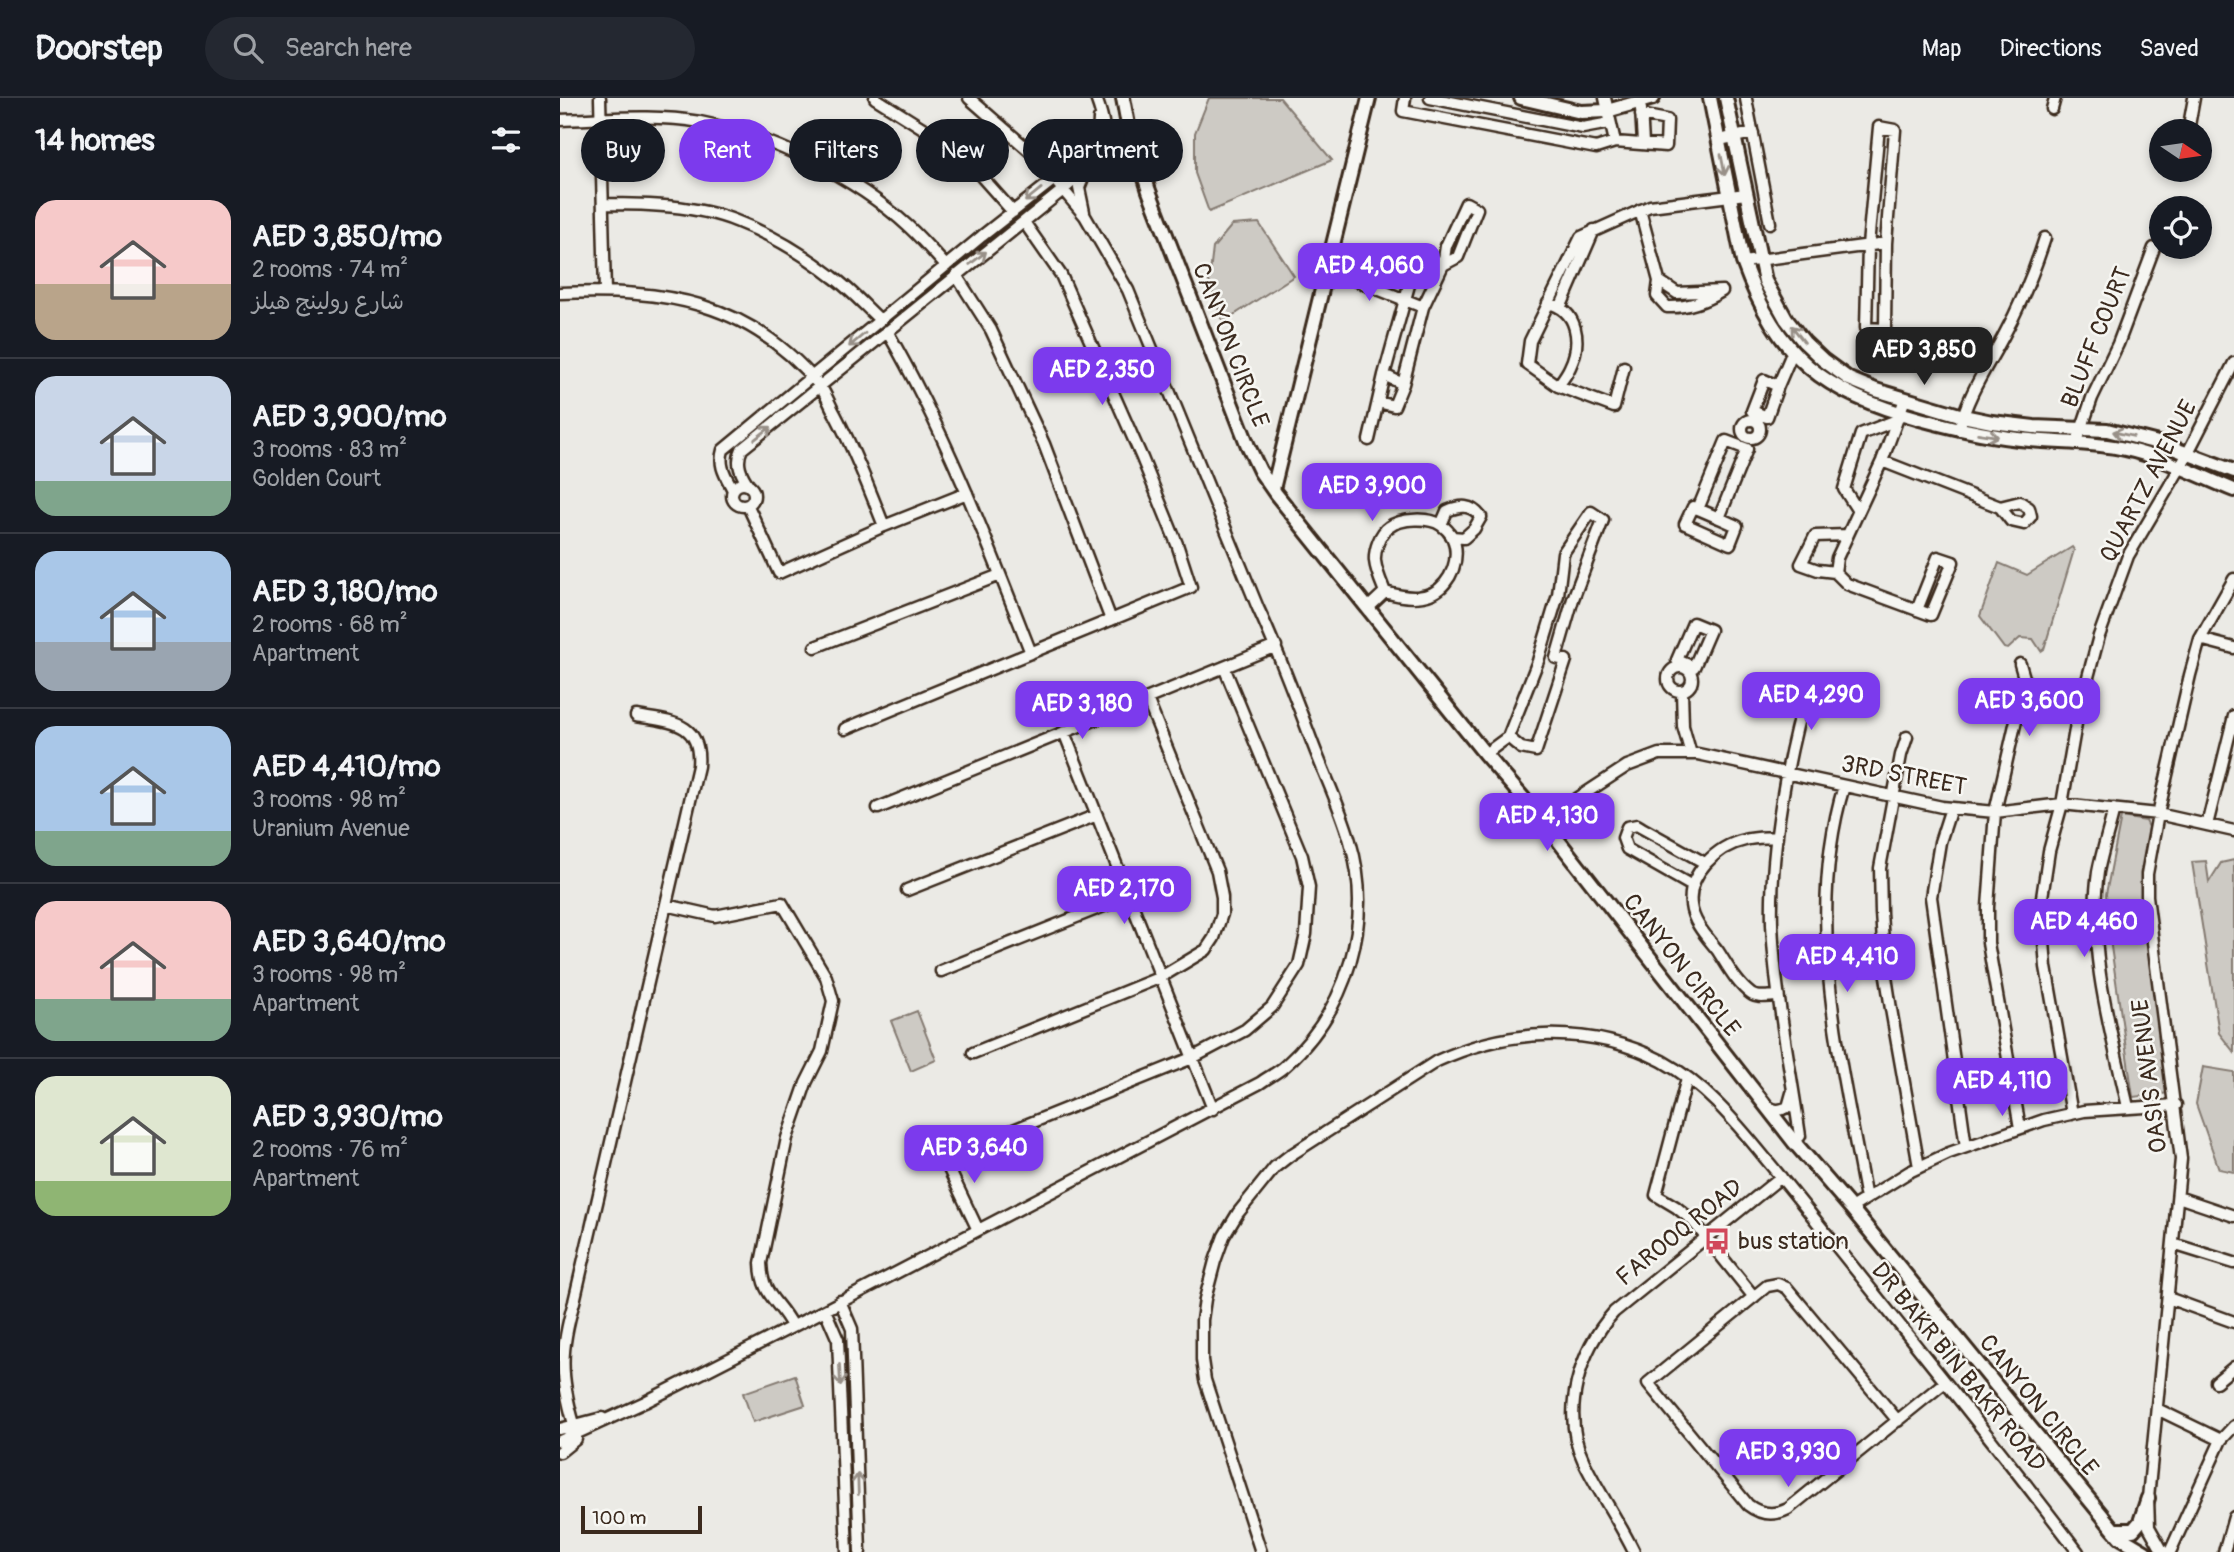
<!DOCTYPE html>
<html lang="en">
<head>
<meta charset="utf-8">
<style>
  :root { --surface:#171b24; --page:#242831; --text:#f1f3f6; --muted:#9ea1a6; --line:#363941; --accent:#7c3aed }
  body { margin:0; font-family:Pangolin,"Playpen Sans Arabic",sans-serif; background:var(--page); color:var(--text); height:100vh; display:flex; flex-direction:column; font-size:26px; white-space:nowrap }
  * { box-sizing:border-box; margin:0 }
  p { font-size:23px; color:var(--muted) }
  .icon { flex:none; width:38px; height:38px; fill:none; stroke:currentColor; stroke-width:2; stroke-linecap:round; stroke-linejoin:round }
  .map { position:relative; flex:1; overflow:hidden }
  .drawer { display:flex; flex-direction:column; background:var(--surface); width:560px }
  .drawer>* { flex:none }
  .top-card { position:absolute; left:21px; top:21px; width:665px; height:63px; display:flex; gap:14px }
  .needle { width:46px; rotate:103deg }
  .fabs { position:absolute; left:1589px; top:21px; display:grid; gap:14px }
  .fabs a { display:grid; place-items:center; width:63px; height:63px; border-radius:50%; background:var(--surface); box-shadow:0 4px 10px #0003; font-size:35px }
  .scale { position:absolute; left:21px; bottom:18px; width:121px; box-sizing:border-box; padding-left:7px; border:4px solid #3b2a1e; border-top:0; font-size:19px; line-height:24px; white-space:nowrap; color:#3b2a1e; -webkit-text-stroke:5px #f6f6f2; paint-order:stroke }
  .price { position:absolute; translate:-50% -60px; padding:0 16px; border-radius:14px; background:var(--accent); color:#fff; font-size:23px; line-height:46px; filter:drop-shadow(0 2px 4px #0008) }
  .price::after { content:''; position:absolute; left:50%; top:42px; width:21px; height:16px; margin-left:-10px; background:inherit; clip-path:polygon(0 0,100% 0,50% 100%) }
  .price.active { background:#222; color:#fff }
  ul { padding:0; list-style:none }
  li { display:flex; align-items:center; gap:21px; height:175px; padding:0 35px }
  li+li { border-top:2px solid var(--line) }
  li span { display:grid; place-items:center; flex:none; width:196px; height:140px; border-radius:21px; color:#555 }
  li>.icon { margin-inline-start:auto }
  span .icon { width:84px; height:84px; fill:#fffc; stroke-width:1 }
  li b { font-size:30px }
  h2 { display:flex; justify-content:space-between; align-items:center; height:84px; padding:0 35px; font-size:30px }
  .pill { padding:0 24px; border-radius:32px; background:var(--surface); box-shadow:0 4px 10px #0003; font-size:24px; line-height:63px }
  .pill.active { background:var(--accent); color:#fff }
  header { display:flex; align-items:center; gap:42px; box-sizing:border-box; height:98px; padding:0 35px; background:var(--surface); border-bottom:2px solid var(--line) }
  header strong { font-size:33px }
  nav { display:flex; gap:38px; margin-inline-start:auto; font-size:24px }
  .search { width:490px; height:63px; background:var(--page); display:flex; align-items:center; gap:18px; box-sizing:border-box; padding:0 24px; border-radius:38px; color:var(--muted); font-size:26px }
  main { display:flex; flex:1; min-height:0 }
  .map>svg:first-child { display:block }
</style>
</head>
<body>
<header>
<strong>Doorstep</strong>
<div class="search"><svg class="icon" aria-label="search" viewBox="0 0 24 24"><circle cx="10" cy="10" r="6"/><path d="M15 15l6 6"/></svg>Search here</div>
<nav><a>Map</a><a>Directions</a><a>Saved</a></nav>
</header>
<main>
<section class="drawer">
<h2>14 homes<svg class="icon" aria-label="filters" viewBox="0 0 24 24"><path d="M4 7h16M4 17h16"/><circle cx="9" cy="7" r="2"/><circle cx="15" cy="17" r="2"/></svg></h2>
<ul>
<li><span style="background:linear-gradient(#f6c9c9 60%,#b9a48a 0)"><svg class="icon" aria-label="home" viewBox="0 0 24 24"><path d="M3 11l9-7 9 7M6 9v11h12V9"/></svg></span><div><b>AED 3,850/mo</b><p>2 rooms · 74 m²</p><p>شارع رولينج هيلز</p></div></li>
<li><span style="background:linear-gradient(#c9d6e8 75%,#7fa58c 0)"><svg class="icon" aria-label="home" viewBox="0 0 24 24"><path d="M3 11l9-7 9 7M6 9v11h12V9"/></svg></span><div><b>AED 3,900/mo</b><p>3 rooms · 83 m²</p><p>Golden Court</p></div></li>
<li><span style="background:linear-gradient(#a9c7e8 65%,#9aa5b1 0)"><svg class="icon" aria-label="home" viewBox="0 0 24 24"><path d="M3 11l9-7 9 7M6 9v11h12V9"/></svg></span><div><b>AED 3,180/mo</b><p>2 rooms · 68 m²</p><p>Apartment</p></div></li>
<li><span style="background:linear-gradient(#a9c7e8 75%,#7fa58c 0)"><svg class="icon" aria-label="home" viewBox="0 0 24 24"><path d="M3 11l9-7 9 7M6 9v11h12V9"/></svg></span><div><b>AED 4,410/mo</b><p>3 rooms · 98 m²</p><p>Uranium Avenue</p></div></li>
<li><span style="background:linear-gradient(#f6c9c9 70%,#7fa58c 0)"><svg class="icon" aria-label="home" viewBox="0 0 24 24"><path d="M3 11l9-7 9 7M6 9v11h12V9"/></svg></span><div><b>AED 3,640/mo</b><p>3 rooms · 98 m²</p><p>Apartment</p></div></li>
<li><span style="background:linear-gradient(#dfe7d0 75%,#8fb573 0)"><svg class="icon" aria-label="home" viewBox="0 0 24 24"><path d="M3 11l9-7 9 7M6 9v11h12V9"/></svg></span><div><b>AED 3,930/mo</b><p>2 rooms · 76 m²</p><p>Apartment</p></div></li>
</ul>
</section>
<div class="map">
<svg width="1674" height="1454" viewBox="0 0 1674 1454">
  <rect width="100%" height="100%" fill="#ebeae5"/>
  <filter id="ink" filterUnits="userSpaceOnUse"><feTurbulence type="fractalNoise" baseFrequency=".0143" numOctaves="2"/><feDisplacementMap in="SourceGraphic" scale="14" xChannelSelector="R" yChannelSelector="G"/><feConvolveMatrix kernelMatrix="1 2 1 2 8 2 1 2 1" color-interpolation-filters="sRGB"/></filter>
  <g filter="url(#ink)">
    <path fill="#cdcac4" stroke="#847a71" stroke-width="2" d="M649,0H720L772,62L649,114L635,75V35Z
      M699,125L734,178L663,224L649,184L653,150L672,127Z
      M1512,449L1514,452L1484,551L1481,553L1473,541L1460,540L1448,551L1444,550L1420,518L1439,465L1467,477Z
      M1561,719L1586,723L1589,729L1583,787L1609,995L1573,999L1550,842L1546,796Z
      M1674,762V954L1659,935L1632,764L1646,763L1649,784L1661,765Z
      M357,913L376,962L351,973L331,923Z
      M1643,969L1674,974V1074L1659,1071L1636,1006Z
      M235,1277L245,1307L193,1324L183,1295Z"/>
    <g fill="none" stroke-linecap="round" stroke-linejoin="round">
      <g stroke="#3b2a1e" stroke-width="15">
        <path id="minor" d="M40,0L45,194
          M315,0L377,39L413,69L453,114
          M845,0L843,13L1036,50L1055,44L1106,48L1107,22L1081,17
          M870,0L1023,30L1050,25
          M1045,0L1055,44
          M1186,1L1210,125
          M1081,11L1083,45
          M1492,11L1495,0
          M0,22C46,21 94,16 140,24C211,38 295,79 349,129C362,141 374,155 386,168
          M1628,33L1634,0
          M1159,42L1193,35
          M472,55L515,63
          M44,106C85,106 137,107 176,123C210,136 245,157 273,179C290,191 305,208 320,222
          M1080,112L1099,183L1097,198L1107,209C1127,210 1144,204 1162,193L1117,195L1099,183
          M524,114L519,90L525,75
          M1183,164L1326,145
          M767,171L863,209
          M396,177L431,232L484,346L551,522
          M0,195C105,191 188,202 260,288C266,296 270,307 275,316C294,352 309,390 324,428
          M988,205C1018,212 1022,244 1010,269C1007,276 1002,282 998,288
          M1001,208L1034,132
          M327,233C386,335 428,445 471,555
          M1318,265L1325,231L1326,145L1335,32L1319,29L1308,147L1306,230L1325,231
          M1064,269L1054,309L998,288L967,266L970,243L1021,139L1090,108L1186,96
          M824,277L843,286
          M1204,282L1218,288L1207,319L1192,313Z
          M1218,288L1233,253
          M1345,301L1322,363L1277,460L1275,474L1287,486L1371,517L1393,464L1378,459L1357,512
          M818,304L834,308L843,286L863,209L883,167L886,148L906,105L917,111L898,159L883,167
          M1182 331a9 9 0 1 1 18 0a9 9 0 1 1-18 0Z
          M1399,332C1407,298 1427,269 1443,239C1460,208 1474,174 1485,140
          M809,342L824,277L856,162L867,157L883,167
          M1166,343L1187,351L1159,420L1138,411Z
          M1517,344L1532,300L1558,246L1594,150
          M1322,363L1440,409L1451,423L1464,426L1471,418L1469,410L1460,404L1440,409
          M172 397a11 11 0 1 1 22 0a11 11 0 1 1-22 0Z
          M190,389C181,377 175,365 182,351L503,92C540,59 555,51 536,0
          M173,392C166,378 158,368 163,352L422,138L530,53L538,38L539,21
          M188,408L219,475L324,428L407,395
          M1138,411L1133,409L1125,426L1170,446L1177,428L1159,420
          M1298,413L1284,391L1301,336L1337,322
          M881,427L887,413C901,407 911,406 921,419L914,431L904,440L892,439
          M1275,474L1258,472L1241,466L1255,438L1287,437
          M808,510L825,494C845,500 870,504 885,485C898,469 902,441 881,427C869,419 841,420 829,429C820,435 814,452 815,463C816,473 821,484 825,494
          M1133,525L1150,532L1134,569L1117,562Z
          M1640,541L1674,550
          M255,549L440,477
          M1460,566L1465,583L1435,714L1428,809V845L1460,1030
          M1108 581a12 12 0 1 1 24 0a12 12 0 1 1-24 0Z
          M1122,593L1123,628L1131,656
          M285,631L631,489L617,446L582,360L501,177L464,124
          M504,634L653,1011
          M1347,639L1341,657L1320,770L1321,815L1325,872L1331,911L1359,1069
          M925,656L948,639L961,650L976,653L1006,562L996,560L1013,501L1043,422L1031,414L1003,455L998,497L978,563L948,639
          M1284,688C1243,823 1282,966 1306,1101
          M318,710L716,548
          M1391,710L1380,744L1371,799L1406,1049
          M1554,711C1549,732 1542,753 1538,774C1527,852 1551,934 1568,1009
          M983,723L1067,668L1099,656H1138L1382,709L1435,714L1502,706L1598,716L1674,733
          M1647,727L1674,618
          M1217,739C1207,740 1195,739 1185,742C1157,748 1127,776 1131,807C1133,825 1148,840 1158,853C1167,867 1177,886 1191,896C1198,901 1209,898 1217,898
          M1132,788L1067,751L1063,740L1067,729L1077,727L1082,730L1145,765
          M347,792L537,717
          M106,807L155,818L222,805L266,879L273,903L262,953L246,985L227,1040L201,1165C202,1199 218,1201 232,1228
          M381,873L569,798
          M413,955L601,879L646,852L654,840L662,816V799L657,773L587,601
          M1127,980L1096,1097L1116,1109L1133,1123L1194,1199
          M1207,1008C1215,1013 1219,1013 1228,1009L1232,995
          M1512,1016L1486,869L1481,806L1489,753L1502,706L1517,620L1539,538L1568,458L1620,370L1674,265
          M446,1035L632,960L685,932L712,909L739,867L746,836L749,789L742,758L664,569
          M397,1037L385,1040L379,1046L380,1052L418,1132
          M1234,1044L1240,1038C1230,967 1215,897 1212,826C1210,751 1227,659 1248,587
          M1618,1099L1674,1118
          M1291,1110L1349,1074L1389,1055L1484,1022L1524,1013L1616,1007
          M1613,1146L1674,1165
          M1608,1200L1674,1224
          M280,1203L292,1231L300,1454
          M265,1212L278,1242L287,1454
          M1656,1284L1674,1269
          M1597,1311L1661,1342
          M1338,1323L1227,1190L1218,1186L1207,1188L1088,1285L1188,1407C1201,1417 1214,1418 1228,1411L1385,1284
          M14,1326C0,1278 0,1252 14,1204L138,668C142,623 110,624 76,618
          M0,1331L42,1320
          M0,1343L85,1304L265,1212L700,985C708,979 719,974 726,967C788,911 814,823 790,743C781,711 766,680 754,649C736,602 719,555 698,510L568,192L525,118L494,81L472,55L409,0
          M0,1354L16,1341
          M701,1454L645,1282L642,1262V1222L645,1201L655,1163L664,1138L678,1115L715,1069L729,1058L877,963C948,930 1031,926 1102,963C1144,986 1175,1023 1205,1060C1231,1091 1256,1123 1282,1155C1361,1254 1441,1352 1518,1454
          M1074,1454C1059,1423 1039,1395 1024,1364C1000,1315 1019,1253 1054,1214L1221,1079
          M1603,1454L1589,1429L1588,1400L1621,1061L1587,798V776L1598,716L1630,577L1640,541L1674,481
          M1610,1454L1661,1342L1674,1328
          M1664,1454L1674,1419"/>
      </g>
      <g stroke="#3b2a1e" stroke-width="18">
        <path id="major" d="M563,0L568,27L589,93L688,348L700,373L716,396L925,656L983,723L1234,1044L1291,1110L1554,1432L1560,1439L1585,1454
          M961,0L1021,14L1047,13L1093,0
          M1150,0L1183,164C1218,260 1263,294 1360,321C1397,331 1432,339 1470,342C1501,345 1533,344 1565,351C1602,359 1638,377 1674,392
          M1166,0L1205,183L1226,221L1244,244L1263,262L1289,281L1316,292L1403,318L1432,324L1474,329L1547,332L1602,346L1674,373
          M713,391L809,0
          M1554,1432H1573L1580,1424L1588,1400"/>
      </g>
      <use href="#minor" stroke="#f6f6f2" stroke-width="10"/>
      <use href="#major" stroke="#f6f6f2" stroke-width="12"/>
    </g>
    <defs><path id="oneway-shaft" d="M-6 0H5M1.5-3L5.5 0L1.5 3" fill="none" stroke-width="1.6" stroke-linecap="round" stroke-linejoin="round" transform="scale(1.75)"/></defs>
    <g stroke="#989088">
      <use href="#oneway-shaft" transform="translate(1163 67) rotate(79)"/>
      <use href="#oneway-shaft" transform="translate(473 97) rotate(141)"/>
      <use href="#oneway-shaft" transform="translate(418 160) rotate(-38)"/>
      <use href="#oneway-shaft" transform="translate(1238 236) rotate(-128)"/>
      <use href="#oneway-shaft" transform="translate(297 242) rotate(140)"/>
      <use href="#oneway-shaft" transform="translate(203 335) rotate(-38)"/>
      <use href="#oneway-shaft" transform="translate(1563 336) rotate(-167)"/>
      <use href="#oneway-shaft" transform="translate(1428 337) rotate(9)"/>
      <use href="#oneway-shaft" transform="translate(280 1277) rotate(87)"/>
      <use href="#oneway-shaft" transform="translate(298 1386) rotate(-92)"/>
    </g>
  </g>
  <defs>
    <g id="bus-bare" transform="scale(2.1)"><path d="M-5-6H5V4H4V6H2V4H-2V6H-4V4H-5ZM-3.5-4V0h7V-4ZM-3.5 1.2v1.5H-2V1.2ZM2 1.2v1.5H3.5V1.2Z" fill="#d1495b" stroke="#f6f6f2" stroke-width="2.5" paint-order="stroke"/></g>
  </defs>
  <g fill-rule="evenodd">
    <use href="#bus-bare" x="1157" y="1143"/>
  </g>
  <g text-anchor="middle" stroke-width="5" stroke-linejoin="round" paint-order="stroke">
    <g font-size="24" fill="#3b2a1e" stroke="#f6f6f2">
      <text transform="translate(1536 239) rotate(-68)" y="8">BLUFF COURT</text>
      <text transform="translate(671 247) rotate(69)" y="8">CANYON CIRCLE</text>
      <text transform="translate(1588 383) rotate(-62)" y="8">QUARTZ AVENUE</text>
      <text transform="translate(1344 677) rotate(11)" y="8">3RD STREET</text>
      <text transform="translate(1122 867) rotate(52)" y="8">CANYON CIRCLE</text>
      <text transform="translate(1589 978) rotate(-97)" y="8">OASIS AVENUE</text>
      <text transform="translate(1119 1134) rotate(-39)" y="8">FAROOQ ROAD</text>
      <text transform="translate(1399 1269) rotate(51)" y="8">DR BAKR BIN BAKR ROAD</text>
      <text transform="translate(1479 1307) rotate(51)" y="8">CANYON CIRCLE</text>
    </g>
    <g font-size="24" fill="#3b2a1e" stroke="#f6f6f2" text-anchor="start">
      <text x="1178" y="1151">bus station</text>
    </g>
  </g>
</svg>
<div class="fabs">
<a><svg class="needle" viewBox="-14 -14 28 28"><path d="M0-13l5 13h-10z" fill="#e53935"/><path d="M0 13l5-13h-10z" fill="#9ea1a6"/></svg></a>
<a><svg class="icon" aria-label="locate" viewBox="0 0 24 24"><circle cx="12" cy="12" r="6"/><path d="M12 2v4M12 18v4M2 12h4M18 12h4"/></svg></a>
</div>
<div class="scale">100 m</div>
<b class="price" style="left:809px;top:205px">AED 4,060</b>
<b class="price active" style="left:1364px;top:289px">AED 3,850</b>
<b class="price" style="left:542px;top:309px">AED 2,350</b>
<b class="price" style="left:812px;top:425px">AED 3,900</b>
<b class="price" style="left:1251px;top:634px">AED 4,290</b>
<b class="price" style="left:1469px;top:640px">AED 3,600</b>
<b class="price" style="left:522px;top:643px">AED 3,180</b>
<b class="price" style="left:987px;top:755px">AED 4,130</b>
<b class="price" style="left:564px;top:828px">AED 2,170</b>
<b class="price" style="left:1524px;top:861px">AED 4,460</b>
<b class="price" style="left:1287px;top:896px">AED 4,410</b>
<b class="price" style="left:1442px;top:1020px">AED 4,110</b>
<b class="price" style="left:414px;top:1087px">AED 3,640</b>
<b class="price" style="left:1228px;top:1391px">AED 3,930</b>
<div class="top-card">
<a class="pill">Buy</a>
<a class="pill active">Rent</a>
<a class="pill">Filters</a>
<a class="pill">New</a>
<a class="pill">Apartment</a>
</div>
</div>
</main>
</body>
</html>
